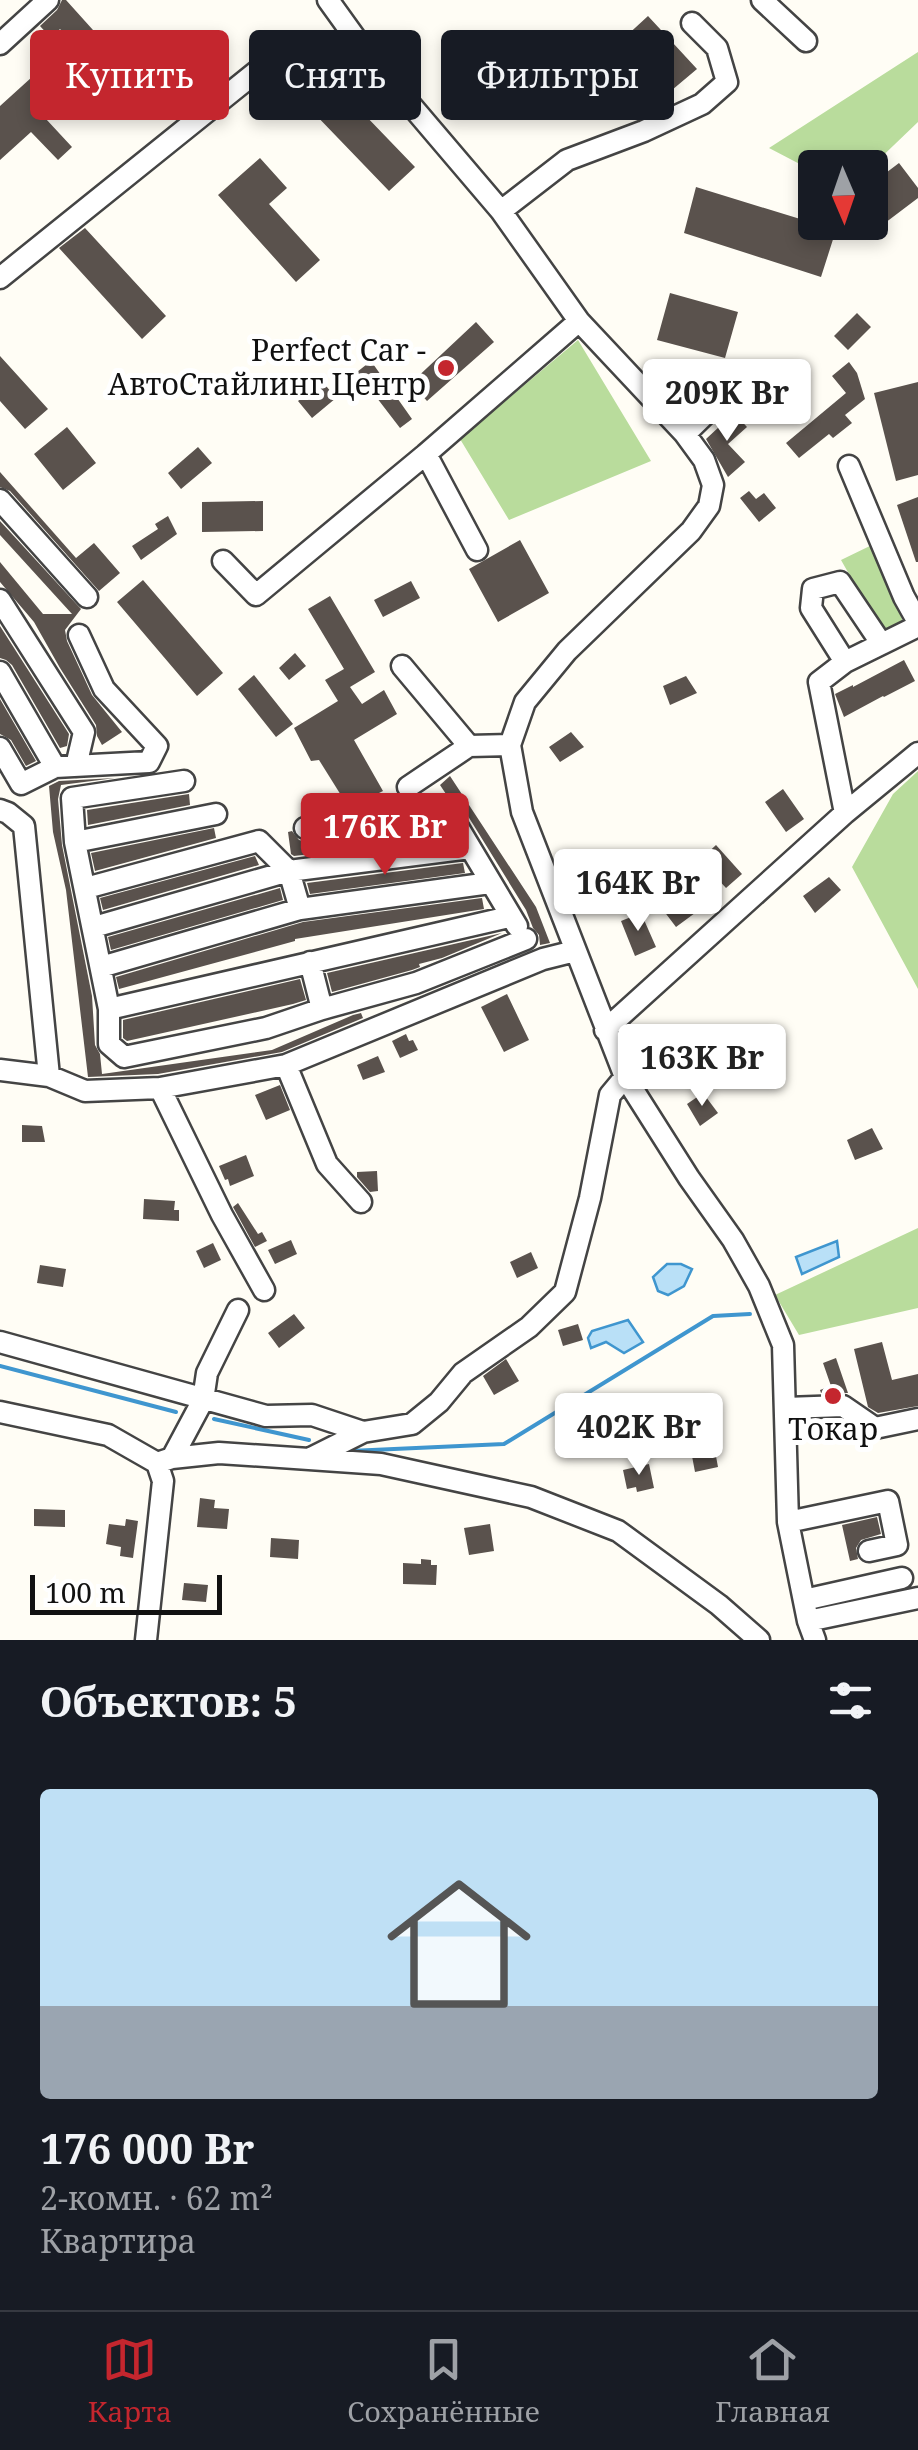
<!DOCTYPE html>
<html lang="ru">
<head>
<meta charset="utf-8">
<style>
  :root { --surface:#171b24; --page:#242831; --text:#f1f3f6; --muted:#9ea1a6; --line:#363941; --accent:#c4262e }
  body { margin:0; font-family:"Noto Serif",serif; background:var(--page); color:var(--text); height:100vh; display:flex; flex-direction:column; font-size:38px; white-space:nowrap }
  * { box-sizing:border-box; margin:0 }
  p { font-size:32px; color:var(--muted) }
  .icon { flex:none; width:55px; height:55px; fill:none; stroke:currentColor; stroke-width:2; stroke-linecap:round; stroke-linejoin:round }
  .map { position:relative; height:1640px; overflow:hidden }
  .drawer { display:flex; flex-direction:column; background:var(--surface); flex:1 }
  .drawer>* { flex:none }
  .guide { position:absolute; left:30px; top:30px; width:860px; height:90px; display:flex; gap:20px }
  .needle { width:65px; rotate:178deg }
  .tools { position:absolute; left:798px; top:150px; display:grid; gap:20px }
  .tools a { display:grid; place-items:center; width:90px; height:90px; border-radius:10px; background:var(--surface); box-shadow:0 5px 15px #0003; font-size:50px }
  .scale { position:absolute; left:30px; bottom:25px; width:192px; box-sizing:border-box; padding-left:10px; border:5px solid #111; border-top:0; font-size:28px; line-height:35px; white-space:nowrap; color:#111; -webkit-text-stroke:8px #fff; paint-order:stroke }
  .price { position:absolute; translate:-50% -85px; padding:0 22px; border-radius:10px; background:#fff; color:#222; font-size:32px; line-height:65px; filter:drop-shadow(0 2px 5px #0008) }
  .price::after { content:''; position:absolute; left:50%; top:60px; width:30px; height:22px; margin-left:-15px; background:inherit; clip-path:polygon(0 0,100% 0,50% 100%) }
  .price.on { background:var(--accent); color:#fff }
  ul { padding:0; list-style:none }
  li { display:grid; align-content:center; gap:20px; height:530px; padding:0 40px }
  li span { display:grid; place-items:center; height:310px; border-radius:10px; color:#555 }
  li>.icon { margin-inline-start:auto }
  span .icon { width:180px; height:180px; fill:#fffc; stroke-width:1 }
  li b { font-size:42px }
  h2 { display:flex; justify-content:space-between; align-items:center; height:120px; padding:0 40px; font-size:42px }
  .chip { padding:0 35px; border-radius:10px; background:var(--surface); box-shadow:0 5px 15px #0003; font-size:35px; line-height:90px }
  .chip.on { background:var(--accent); color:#fff }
  .tabs { display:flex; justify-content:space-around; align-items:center; height:140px; border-top:2px solid var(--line); background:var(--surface); font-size:28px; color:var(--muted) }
  .tabs a { display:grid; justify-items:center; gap:5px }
  .tabs .on { color:var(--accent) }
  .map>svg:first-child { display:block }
</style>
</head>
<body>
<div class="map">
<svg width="918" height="1640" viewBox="0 0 918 1640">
  <rect width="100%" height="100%" fill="#fffdf5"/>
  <path fill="#b9dc9c" d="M918,52V122L870,168H815V172L769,148Z
    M578,340L651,461L509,520L460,439Z
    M876,543L904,625L883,634L841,560Z
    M918,771V989L852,867L893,794Z
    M918,1228V1308L799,1335L775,1295Z"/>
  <path fill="#b9e0f7" stroke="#3f96cf" stroke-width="2.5" d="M837,1241L839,1257L802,1274L796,1257Z
    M667,1264H681L692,1269L684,1286L668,1295L658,1291L653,1277Z
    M628,1320L643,1342L624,1353L606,1342L591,1348L588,1338L592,1331Z"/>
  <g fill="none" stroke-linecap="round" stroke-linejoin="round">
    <path stroke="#3f96cf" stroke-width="4" d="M0,1366L176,1412
      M214,1419L309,1440
      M350,1451L504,1444L713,1316L750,1314"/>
  </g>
  <path fill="#5a524d" d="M62,0H66L138,80L115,100L97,79L73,103L69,98L46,119L72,147L58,160L31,132L0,160V106L32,77L53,100L82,71L76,64L85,56L60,29L51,38L40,26L57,10Z
    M648,16L697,69L672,90L654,66L650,69L623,39Z
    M336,85L415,167L389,191L311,110Z
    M260,158L287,188L269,204L320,260L296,282L218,195Z
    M899,163L918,188V198L877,229L870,219V185Z
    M696,187L836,230L821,277L684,233Z
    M85,228L166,316L142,339L59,248Z
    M670,293L738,312L725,358L657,340Z
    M857,313L871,327L848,350L834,336Z
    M476,322L494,342L427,401L411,383Z
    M0,356L48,409L25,429L0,401Z
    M371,361L412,419L400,428L357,372Z
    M849,362L857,373L865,399L845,415L852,423L833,438L829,434L799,458L786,443L846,393L832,376Z
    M322,381L336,398L312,418L298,401Z
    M918,382V475L896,481L874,393Z
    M734,413L747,427L728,444L745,462L728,477L706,439Z
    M67,427L96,463L63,490L34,454Z
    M198,447L212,463L181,489L168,473Z
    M0,472L76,558L94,543L120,573L99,591L10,491L0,487Z
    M749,491L756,499L764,493L776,508L759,522L740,498Z
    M918,497V562H916L897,505Z
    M263,501V531L202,532V502Z
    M168,516L177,534L141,560L132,546L158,529L155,524Z
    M0,521L81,609L65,630L67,641L92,695L122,732L102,745L97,736L96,725L60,668L34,622L0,582V562L43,614H72L0,535Z
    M520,540L549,593L498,622L469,569Z
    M143,580L223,673L197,696L117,602Z
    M411,581L420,598L383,617L374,600Z
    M330,596L375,672L350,687L362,704L384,690L397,714L354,740L383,791L349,808L319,760L311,761L294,728L338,701L325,680L344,669L308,609Z
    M0,626L69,734L67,746L60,748L12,665L6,660L0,658Z
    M295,653L306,666L289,680L279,668Z
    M904,660L915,681L884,697L883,696L844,717L835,694L853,685V687Z
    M254,675L293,724L276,737L238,689Z
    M686,676L697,693L670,705L663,686Z
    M0,699L36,761L26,766L11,740L0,734Z
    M571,732L584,747L560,762L549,747Z
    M450,776L536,907L550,943L540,945L539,935L533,928L526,910L458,800L453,795L446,794L440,785Z
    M115,778L61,785L58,799L62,845L92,996L95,1045L100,1054L102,1074L272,1050L353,1015L361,1013L363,1018L282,1052L158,1074L88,1077L66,890L53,832L49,786L59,781Z
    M783,789L804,819L786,832L765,802Z
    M189,794L190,805L88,825L87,810Z
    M439,822L442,828L443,838L294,856L291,854L288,832L292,831L299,840L307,842Z
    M214,828L216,838L95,871L91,853Z
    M716,845L742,874L726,888L700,860Z
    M255,856L259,865L103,910L100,898Z
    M463,863L465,873L310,894L307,883Z
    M829,877L841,890L815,913L803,896Z
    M673,884L695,913L676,927L654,898Z
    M280,888L283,900L111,950L108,937Z
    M482,898L484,909L295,939V941L119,989L116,977L303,922Z
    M641,913L656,947L635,956L621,921Z
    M502,933L442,958L419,964L420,967L412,970L332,992L327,973Z
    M300,979L306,1000L293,1004L127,1041L123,1038V1020Z
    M507,994L529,1040L504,1052L481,1007Z
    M406,1034L409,1041L413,1040L418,1050L400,1058L392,1041Z
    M661,1037L674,1055L660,1067L648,1047Z
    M378,1056L385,1072L363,1080L357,1065Z
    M280,1085L290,1110L266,1120L255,1095Z
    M703,1093L718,1113L700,1126L687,1104Z
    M22,1125L42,1126L45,1142H22Z
    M872,1128L883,1149L855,1160L847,1140Z
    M246,1155L254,1176L230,1186L228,1179L225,1180L219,1166Z
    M377,1171L378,1191L370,1192L357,1177V1172Z
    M144,1199L175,1201L174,1210H179V1221L143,1219Z
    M238,1203L258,1234L262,1232L267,1241L255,1247L233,1207Z
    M291,1240L297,1254L275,1264L268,1250Z
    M213,1243L221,1260L204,1268L196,1251Z
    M531,1252L538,1268L517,1278L510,1262Z
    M40,1265L66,1269L63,1287L37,1283Z
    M294,1314L305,1328L279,1348L268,1333Z
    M578,1324L583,1340L563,1346L558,1330Z
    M882,1342L892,1380L918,1374V1406L878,1413L868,1407L854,1349Z
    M836,1358L848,1393H821L820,1390L831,1386L823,1363Z
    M506,1359L519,1381L494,1395L483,1376Z
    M715,1451L718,1467L695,1472L692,1456Z
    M649,1464L654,1488L637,1492L636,1487L627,1489L623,1470Z
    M200,1498L215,1500L214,1508L229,1509L227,1529L197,1527Z
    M34,1509L65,1510V1527L34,1526Z
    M877,1517L881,1534L861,1540L856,1548L858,1559L850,1561L842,1525Z
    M126,1519L138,1521L133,1558L120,1556L121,1547L106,1544L109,1524L125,1526Z
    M490,1524L494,1551L469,1555L464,1528Z
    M271,1538L299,1540L298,1559L270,1557Z
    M421,1559L431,1560V1565H437L436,1585L403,1584V1563L421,1564Z
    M184,1583L208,1585L206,1602L182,1600Z"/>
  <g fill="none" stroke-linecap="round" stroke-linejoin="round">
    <g stroke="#444" stroke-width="25">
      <path id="minor" d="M328,0L364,50L501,211L579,321L685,434L704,460L713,485L709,506L691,531L567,651L525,702L510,745L522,812L625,1077L689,1178L733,1240L759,1286L783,1345L788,1522L808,1621L815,1640
        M762,0L806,41
        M0,44L48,0
        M501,211L567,160L644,131L702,104L727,82L717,48L692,23
        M0,278L271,60L364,50
        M685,434L731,389
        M426,454L477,550
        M849,466L904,597L918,622
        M0,500L87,597
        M223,561L256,595L426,454L579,321
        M0,600L84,732L76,766
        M845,662L811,608L813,589L840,582L881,643
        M402,666L469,746L510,745
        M0,672L55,767
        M0,748L21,784L55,767L149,762L157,746L104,689L79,635
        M184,781L72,798L75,842L109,1009V1044L124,1057L266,1028L322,1009L416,983L526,939
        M408,787L469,746
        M0,810L8,813L24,826L49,1076
        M845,813L819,682L845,662L918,626
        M305,828L446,807L517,926
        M75,842L216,814
        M86,888L259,841L289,871L300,909
        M94,927L289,871L470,848
        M310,962L322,1009
        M101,967L300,909L490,883
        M109,1009L509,917
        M605,1030L845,813L918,753
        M286,1065L327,1164L361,1202
        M0,1070L49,1076L85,1091L160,1088L286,1065L543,959L575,951
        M160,1088L222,1215L264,1290
        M0,1342L266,1416L312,1415L363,1432
        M786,1408L843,1406L875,1428L918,1419
        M0,1412L108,1435L157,1463L163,1481L146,1640
        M172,1458L203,1400L207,1373L238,1310
        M309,1459L381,1464L531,1497L618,1531L719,1605L759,1640
        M157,1463L172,1458L219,1453L309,1459L363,1432L412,1424L439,1402L463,1373L529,1327L565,1292L590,1198L610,1095L625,1077
        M788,1522L888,1501L897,1545L869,1551
        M804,1600L902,1578
        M808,1621L918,1598"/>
    </g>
    <use href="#minor" stroke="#fff" stroke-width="20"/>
  </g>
  <g fill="#c4262e" stroke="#fff" stroke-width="4">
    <circle cx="446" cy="368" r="10"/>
    <circle cx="833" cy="1396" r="10"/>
  </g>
  <g text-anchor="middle" stroke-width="10" stroke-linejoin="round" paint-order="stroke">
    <g font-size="30" fill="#111" stroke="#fff" text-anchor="end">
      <text x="426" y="361">Perfect Car -<tspan x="426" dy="34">АвтоСтайлинг Центр</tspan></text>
      <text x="833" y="1440" text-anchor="middle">Токар</text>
    </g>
  </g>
</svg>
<div class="tools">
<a><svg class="needle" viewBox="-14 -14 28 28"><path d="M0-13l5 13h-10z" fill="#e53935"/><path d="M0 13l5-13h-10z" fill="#9ea1a6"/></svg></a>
</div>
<div class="scale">100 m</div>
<b class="price" style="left:727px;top:444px">209K Br</b>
<b class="price on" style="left:385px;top:878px">176K Br</b>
<b class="price" style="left:638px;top:934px">164K Br</b>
<b class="price" style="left:702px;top:1109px">163K Br</b>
<b class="price" style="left:639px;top:1478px">402K Br</b>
<div class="guide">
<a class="chip on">Купить</a>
<a class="chip">Снять</a>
<a class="chip">Фильтры</a>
</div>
</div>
<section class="drawer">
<h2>Объектов: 5<svg class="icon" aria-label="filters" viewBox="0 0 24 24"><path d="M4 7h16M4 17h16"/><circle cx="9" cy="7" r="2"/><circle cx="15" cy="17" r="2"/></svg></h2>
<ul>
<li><span style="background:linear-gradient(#bfe0f5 70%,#9aa5b1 0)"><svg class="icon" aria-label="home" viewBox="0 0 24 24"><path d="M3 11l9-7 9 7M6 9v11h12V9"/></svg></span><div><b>176 000 Br</b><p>2-комн. · 62 m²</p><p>Квартира</p></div></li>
</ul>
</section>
<nav class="tabs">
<a class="on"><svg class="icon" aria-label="map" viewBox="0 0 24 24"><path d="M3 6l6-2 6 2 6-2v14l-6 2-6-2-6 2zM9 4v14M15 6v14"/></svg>Карта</a>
<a><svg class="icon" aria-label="saved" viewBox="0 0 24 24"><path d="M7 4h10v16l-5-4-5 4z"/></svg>Сохранённые</a>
<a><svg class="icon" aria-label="home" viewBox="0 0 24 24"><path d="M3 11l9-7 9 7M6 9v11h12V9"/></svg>Главная</a>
</nav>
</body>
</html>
